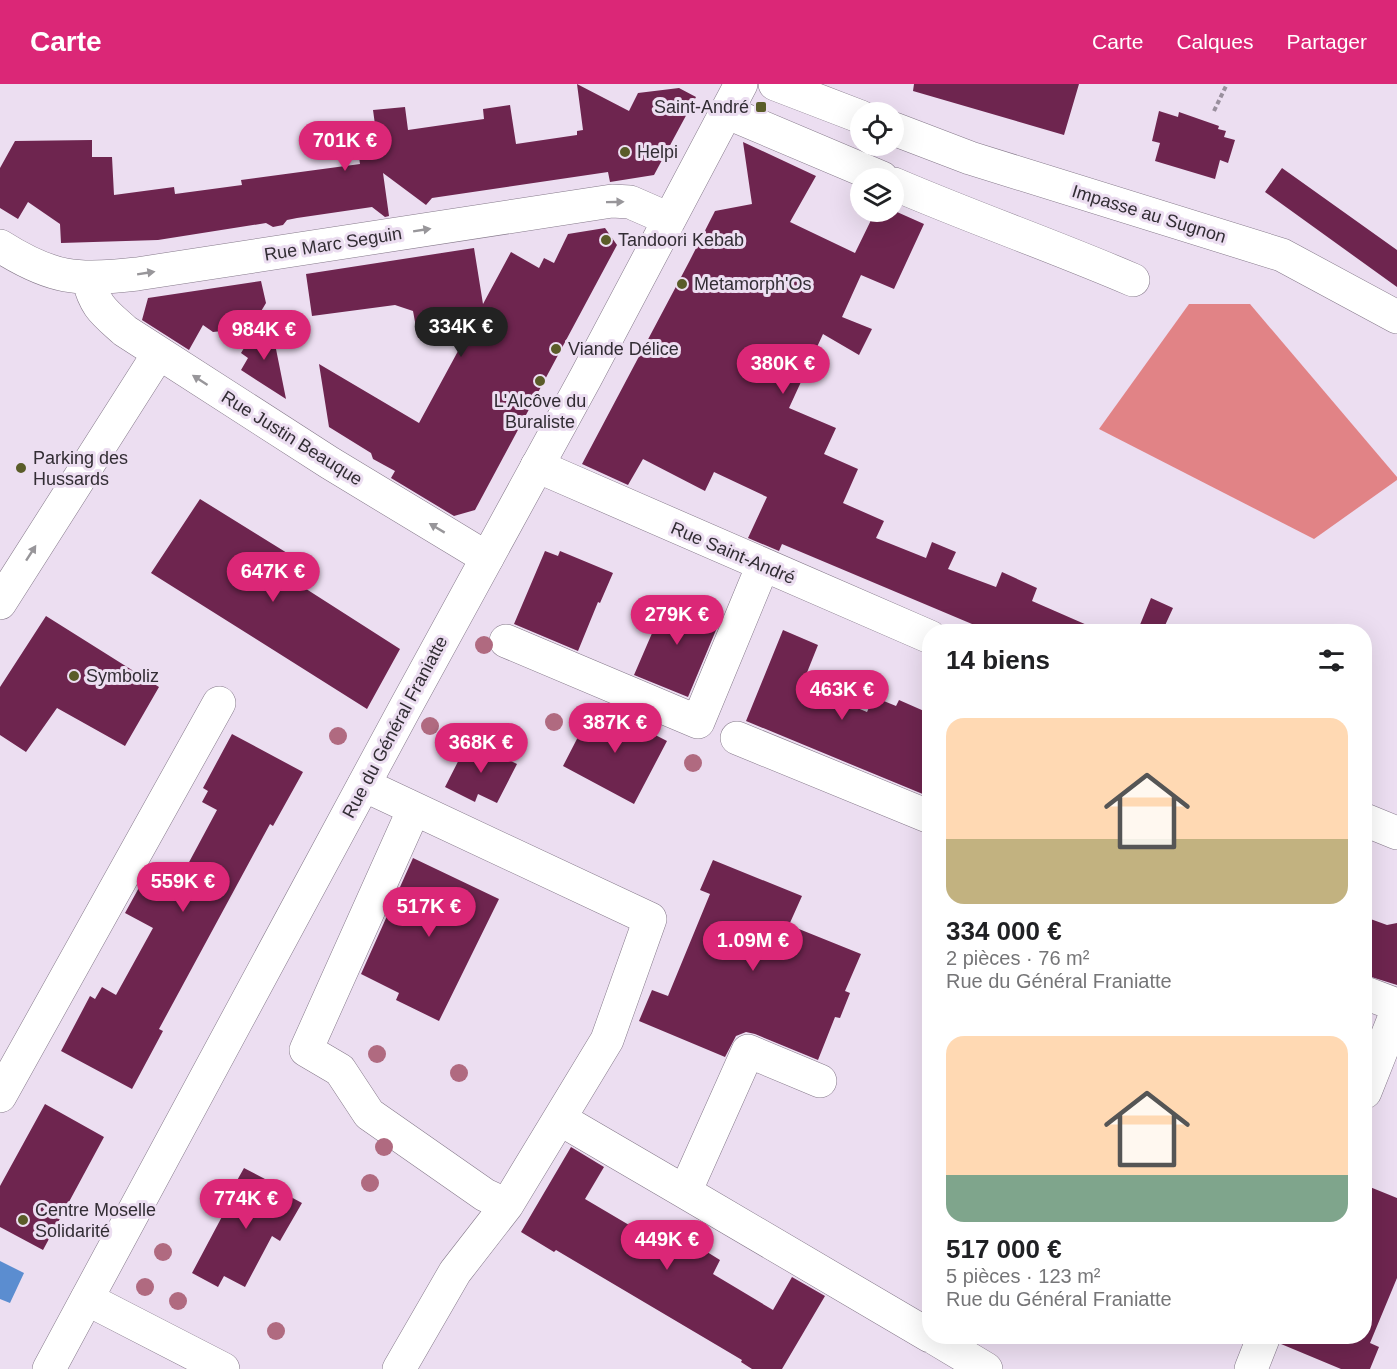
<!DOCTYPE html>
<html lang="fr">
<head>
<meta charset="utf-8">
<style>
  :root { --surface:#fff; --page:#f6f6f6; --text:#202124; --muted:#757577; --accent:#db2777 }
  body { margin:0; font-family:Helvetica,sans-serif; background:var(--page); color:var(--text); height:100vh; display:flex; flex-direction:column; font-size:22px; white-space:nowrap }
  * { box-sizing:border-box; margin:0 }
  p { font-size:20px; color:var(--muted) }
  .icon { flex:none; width:33px; height:33px; fill:none; stroke:currentColor; stroke-width:2; stroke-linecap:round; stroke-linejoin:round }
  .map { position:relative; flex:1; overflow:hidden }
  .panel { position:absolute; left:922px; top:540px; width:450px; height:720px; display:flex; flex-direction:column; background:var(--surface); border-radius:24px; box-shadow:0 6px 24px #0002 }
  .panel>* { flex:none }
  .tools { position:absolute; left:850px; top:18px; display:grid; gap:12px }
  .tools a { display:grid; place-items:center; width:54px; height:54px; border-radius:50%; background:var(--surface); box-shadow:0 6px 24px #0002; font-size:30px }
  .price { position:absolute; translate:-50% -51px; padding:0 14px; border-radius:21px; background:var(--accent); color:#fff; font-size:20px; line-height:39px; filter:drop-shadow(0 2px 3px #0008) }
  .price::after { content:''; position:absolute; left:50%; top:36px; width:18px; height:14px; margin-left:-9px; background:inherit; clip-path:polygon(0 0,100% 0,50% 100%) }
  .price.current { background:#222; color:#fff }
  ul { padding:0; list-style:none }
  li { display:grid; align-content:center; gap:12px; height:318px; padding:0 24px }
  li span { display:grid; place-items:center; height:186px; border-radius:18px; color:#555 }
  li>.icon { margin-inline-start:auto }
  span .icon { width:108px; height:108px; fill:#fffc; stroke-width:1 }
  li b { font-size:26px }
  h2 { display:flex; justify-content:space-between; align-items:center; height:72px; padding:0 24px; font-size:26px }
  header { display:flex; align-items:center; gap:36px; box-sizing:border-box; height:84px; padding:0 30px; background:var(--accent); color:#fff }
  header strong { font-size:28px }
  nav { display:flex; gap:33px; margin-inline-start:auto; font-size:21px }
  .map>svg:first-child { display:block }
</style>
</head>
<body>
<header>
<strong>Carte</strong>
<nav><a>Carte</a><a>Calques</a><a>Partager</a></nav>
</header>
<div class="map">
<svg width="1397" height="1285" viewBox="0 0 1397 1285">
  <rect width="100%" height="100%" fill="#ecdef1"/>
  <path fill="#e18386" d="M1189,220H1250L1397,393V396L1314,455L1099,345Z"/>
  <path fill="#5b8dd0" d="M0,1177L24,1189L10,1219L0,1215Z"/>
  <path fill="#6e254f" d="M577,0L629,27L638,9L679,4L696,13L654,91L610,98L608,88L432,114L426,121L383,89L389,132L385,133L372,123L297,134L287,136L283,141L273,143L266,139L158,156L61,159L60,140L28,118L18,135L0,124V84L15,57L92,56V73H112L114,111L174,103L175,110L242,101L241,96L360,80L359,73L379,70L373,26L405,23L408,46L484,35L483,25L510,21L516,60L577,51V47L583,46Z
    M914,0H1079L1064,51L913,7Z
    M1159,27L1178,33L1179,28L1219,42L1218,45L1226,47L1224,53L1235,56L1228,79L1220,76L1215,95L1155,77L1160,59L1152,57Z
    M743,58L816,92L790,138L855,169L875,128H897L924,140L894,205L861,191L842,233L872,245L859,271L823,250L789,324L836,344L824,370L858,385L843,419L884,437L876,454L926,474L932,458L956,468L948,485L996,503L1002,488L1037,504L1032,517L1103,548H991L782,460L779,467L748,454L767,413L714,388L705,407L643,375L628,401L582,380L689,178L715,127L752,120Z
    M1282,84L1397,166V203L1265,108Z
    M605,144L617,161L475,426L454,432L391,394L395,387L373,375L371,369L329,343L319,280L419,339L470,245L418,254L413,227L395,221L312,232L306,190L474,164L483,220L511,168L539,184L544,174L554,179L568,150Z
    M261,197L266,219L251,244L213,248L203,241L189,266L142,236L148,214Z
    M258,241L273,250L286,315L241,286L248,274L241,269Z
    M200,415L300,477L289,494L400,565L367,625L151,489Z
    M545,467L558,472L560,467L613,489L600,519L598,518L578,567L514,540Z
    M1151,514L1173,524L1162,548H1137Z
    M663,515L676,521L678,516L718,532L715,537L719,539L688,613L634,591L656,540L653,539Z
    M46,532L159,603L125,662L57,624L26,668L0,651V603Z
    M783,546L818,561L802,601L867,628L874,613L896,622L899,616L924,627L922,633L930,636V713L746,637Z
    M595,620L667,657L634,720L563,682Z
    M232,650L303,688L273,742L270,740L159,945L163,947L132,1005L61,967L90,912L95,915L102,903L116,911L153,844L125,829L152,780L180,795L217,726L202,718L208,707L203,704Z
    M469,656L517,680L497,719L478,710L475,718L445,703Z
    M413,774L499,815L439,937L396,916L399,909L361,890Z
    M713,776L802,812L789,841L861,870L845,907L850,909L840,934L835,933L818,976L755,950L746,948L736,952L725,973L639,937L652,906L668,912L710,810L700,806Z
    M1365,833L1387,841L1397,839V901L1365,891Z
    M45,1020L104,1053L43,1166L0,1143V1102Z
    M571,1063L604,1083L585,1115L646,1151L654,1137L675,1150L678,1144L701,1158L699,1163L720,1176L713,1190L773,1226L792,1193L825,1212L782,1285H752L741,1278L742,1276L556,1166L554,1168L521,1148Z
    M244,1084L265,1095L263,1098L302,1119L280,1157L272,1152L245,1203L224,1192L218,1203L192,1189L225,1127L221,1125Z
    M1365,1101L1397,1114V1194L1370,1259L1379,1263L1370,1285H1341L1281,1260L1282,1252H1365Z"/>
  <g fill="none" stroke-linecap="round" stroke-linejoin="round">
    <g stroke="#85798a" stroke-width="34">
      <path id="minor" d="M775,0L861,33
        M726,28L882,94
        M894,45L970,74L1282,171L1397,233
        M894,100C973,134 1054,162 1133,196
        M0,162C52,195 77,197 137,190L612,117L630,118L669,135
        M88,194C95,223 104,228 125,247L330,379L487,474
        M537,382L930,553
        M0,519L159,269
        M506,557L698,638L763,481
        M737,654L930,733
        M364,701L650,835L607,956L507,1121L485,1111L369,1030L340,986L306,966L414,725
        M1365,736L1397,749
        M1365,909L1397,921
        M820,997L748,967L685,1108L930,1252
        M1365,1008L1397,927
        M0,1012L219,619
        M560,1035L685,1108
        M87,1215L223,1285
        M931,1252L986,1285
        M399,1285L455,1188L507,1121
        M1251,1285L1264,1252"/>
    </g>
    <g stroke="#85798a" stroke-width="34">
      <path id="major" d="M49,1285L404,626L586,293L741,0"/>
    </g>
    <path stroke="#998f9d" stroke-width="4" stroke-dasharray="4.5 3" stroke-linecap="butt" d="M1214,27L1227,0"/>
    <use href="#minor" stroke="#fff" stroke-width="33"/>
    <use href="#major" stroke="#fff" stroke-width="33"/>
  </g>
  <g fill="#b06a80">
    <circle cx="484" cy="561" r="9"/>
    <circle cx="554" cy="638" r="9"/>
    <circle cx="430" cy="642" r="9"/>
    <circle cx="338" cy="652" r="9"/>
    <circle cx="693" cy="679" r="9"/>
    <circle cx="377" cy="970" r="9"/>
    <circle cx="459" cy="989" r="9"/>
    <circle cx="384" cy="1063" r="9"/>
    <circle cx="370" cy="1099" r="9"/>
    <circle cx="163" cy="1168" r="9"/>
    <circle cx="145" cy="1203" r="9"/>
    <circle cx="178" cy="1217" r="9"/>
    <circle cx="276" cy="1247" r="9"/>
  </g>
  <defs><path id="oneway-solid" d="M-6-.8H1V-3.2L6.5 0L1 3.2V.8H-6Z" transform="scale(1.5)"/></defs>
  <g fill="#98969a">
    <use href="#oneway-solid" transform="translate(615 118) rotate(-1)"/>
    <use href="#oneway-solid" transform="translate(422 146) rotate(-9)"/>
    <use href="#oneway-solid" transform="translate(146 189) rotate(-9)"/>
    <use href="#oneway-solid" transform="translate(200 296) rotate(-147)"/>
    <use href="#oneway-solid" transform="translate(437 444) rotate(-149)"/>
    <use href="#oneway-solid" transform="translate(31 469) rotate(-57)"/>
  </g>
  <g fill="#5a5c29" stroke="#ecdef1" stroke-width="2">
    <rect x="755" y="17" width="12" height="12" rx="3"/>
    <circle cx="625" cy="68" r="6"/>
    <circle cx="606" cy="156" r="6"/>
    <circle cx="682" cy="200" r="6"/>
    <circle cx="556" cy="265" r="6"/>
    <circle cx="540" cy="297" r="6"/>
    <circle cx="21" cy="384" r="6"/>
    <circle cx="74" cy="592" r="6"/>
    <circle cx="23" cy="1136" r="6"/>
  </g>
  <g text-anchor="middle" stroke-width="6" stroke-linejoin="round" paint-order="stroke">
    <g font-size="18" fill="#322d34" stroke="#ecdef1" text-anchor="start">
      <text x="749" y="29" text-anchor="end">Saint-André</text>
      <text x="637" y="74">Helpi</text>
      <text x="618" y="162">Tandoori Kebab</text>
      <text x="694" y="206">Metamorph'Os</text>
      <text x="568" y="271">Viande Délice</text>
      <text x="540" y="323" text-anchor="middle">L'Alcôve du<tspan x="540" dy="21">Buraliste</tspan></text>
      <text x="33" y="380">Parking des<tspan x="33" dy="21">Hussards</tspan></text>
      <text x="86" y="598">Symboliz</text>
      <text x="35" y="1132">Centre Moselle<tspan x="35" dy="21">Solidarité</tspan></text>
    </g>
    <g font-size="18" fill="#322d34" stroke="#ecdef1">
      <text transform="translate(1149 130) rotate(17)" y="6">Impasse au Sugnon</text>
      <text transform="translate(333 160) rotate(-9)" y="6">Rue Marc Seguin</text>
      <text transform="translate(292 354) rotate(32)" y="6">Rue Justin Beauque</text>
      <text transform="translate(733 469) rotate(23)" y="6">Rue Saint-André</text>
      <text transform="translate(395 643) rotate(-62)" y="6">Rue du Général Franiatte</text>
    </g>
  </g>
</svg>
<div class="tools">
<a><svg class="icon" aria-label="locate" viewBox="0 0 24 24"><circle cx="12" cy="12" r="6"/><path d="M12 2v4M12 18v4M2 12h4M18 12h4"/></svg></a>
<a><svg class="icon" aria-label="layers" viewBox="0 0 24 24"><path d="M12 4l9 5-9 5-9-5zM3 14l9 5 9-5"/></svg></a>
</div>
<b class="price" style="left:345px;top:88px">701K €</b>
<b class="price current" style="left:461px;top:274px">334K €</b>
<b class="price" style="left:264px;top:277px">984K €</b>
<b class="price" style="left:783px;top:311px">380K €</b>
<b class="price" style="left:273px;top:519px">647K €</b>
<b class="price" style="left:677px;top:562px">279K €</b>
<b class="price" style="left:842px;top:637px">463K €</b>
<b class="price" style="left:615px;top:670px">387K €</b>
<b class="price" style="left:481px;top:690px">368K €</b>
<b class="price" style="left:183px;top:829px">559K €</b>
<b class="price" style="left:429px;top:854px">517K €</b>
<b class="price" style="left:753px;top:888px">1.09M €</b>
<b class="price" style="left:246px;top:1146px">774K €</b>
<b class="price" style="left:667px;top:1187px">449K €</b>
<section class="panel">
<h2>14 biens<svg class="icon" aria-label="filters" viewBox="0 0 24 24"><path d="M4 7h16M4 17h16"/><circle cx="9" cy="7" r="2"/><circle cx="15" cy="17" r="2"/></svg></h2>
<ul>
<li><span style="background:linear-gradient(#ffd9b3 65%,#c2b280 0)"><svg class="icon" aria-label="home" viewBox="0 0 24 24"><path d="M3 11l9-7 9 7M6 9v11h12V9"/></svg></span><div><b>334 000 €</b><p>2 pièces · 76 m²</p><p>Rue du Général Franiatte</p></div></li>
<li><span style="background:linear-gradient(#ffd9b3 75%,#7fa58c 0)"><svg class="icon" aria-label="home" viewBox="0 0 24 24"><path d="M3 11l9-7 9 7M6 9v11h12V9"/></svg></span><div><b>517 000 €</b><p>5 pièces · 123 m²</p><p>Rue du Général Franiatte</p></div></li>
</ul>
</section>
</div>
</body>
</html>
